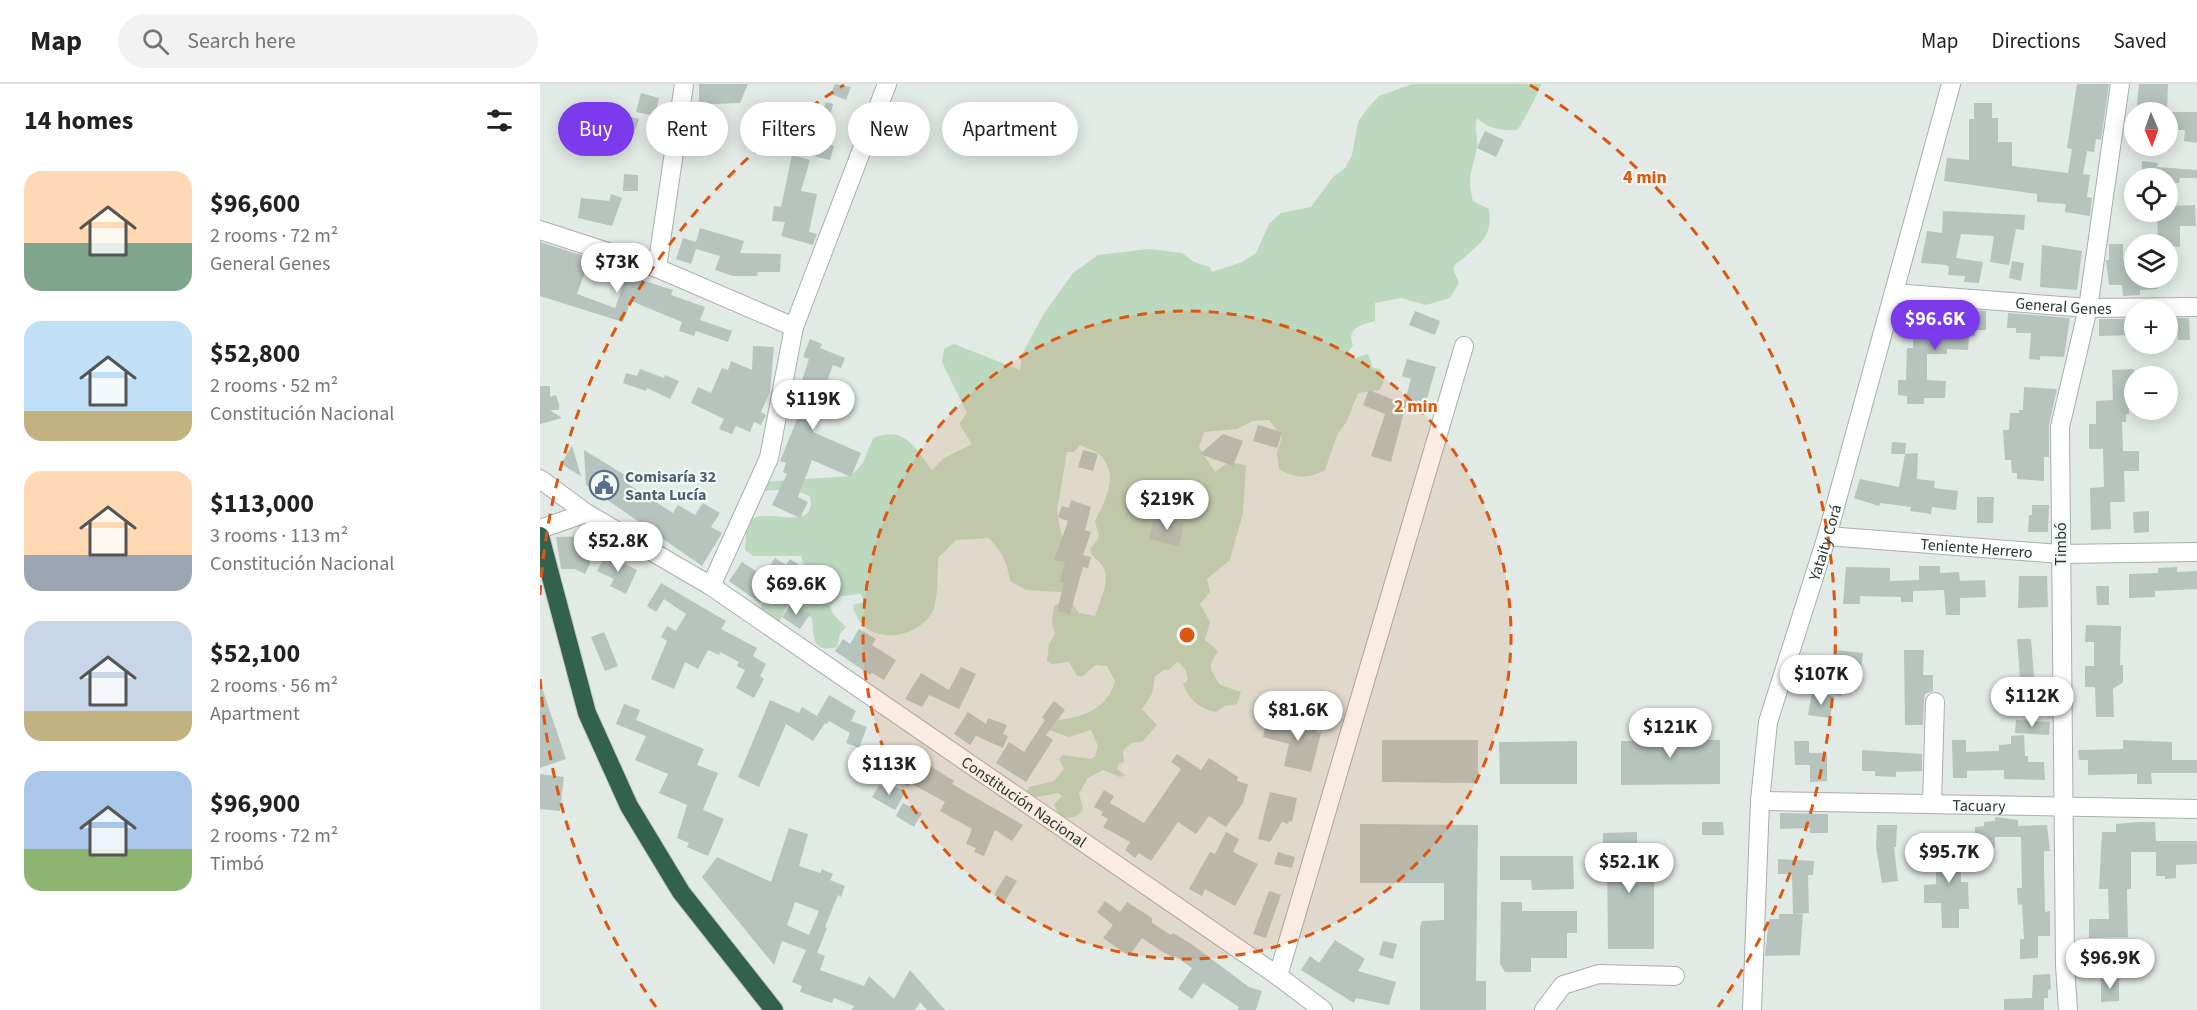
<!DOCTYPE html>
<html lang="en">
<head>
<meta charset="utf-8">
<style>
  :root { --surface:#fff; --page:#f2f2f2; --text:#222; --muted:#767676; --line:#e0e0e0; --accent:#7c3aed }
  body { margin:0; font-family:"Source Sans 3",sans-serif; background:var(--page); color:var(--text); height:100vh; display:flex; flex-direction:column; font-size:22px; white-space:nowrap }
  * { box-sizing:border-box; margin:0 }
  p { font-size:20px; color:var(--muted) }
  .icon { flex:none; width:33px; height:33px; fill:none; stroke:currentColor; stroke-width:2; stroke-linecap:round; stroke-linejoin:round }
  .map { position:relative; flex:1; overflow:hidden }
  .side { display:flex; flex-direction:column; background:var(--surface); width:540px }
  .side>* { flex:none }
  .top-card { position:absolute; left:18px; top:18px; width:570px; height:54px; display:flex; gap:12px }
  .needle { width:39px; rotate:178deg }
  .buttons { position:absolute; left:1584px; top:18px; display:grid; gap:12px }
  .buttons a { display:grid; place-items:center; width:54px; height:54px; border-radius:50%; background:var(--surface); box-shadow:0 3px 15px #0003; font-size:30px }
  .price { position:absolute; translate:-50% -51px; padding:0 14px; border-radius:21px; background:#fff; color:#222; font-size:20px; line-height:39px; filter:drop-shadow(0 2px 3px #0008) }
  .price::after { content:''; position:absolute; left:50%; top:36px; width:18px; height:14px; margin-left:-9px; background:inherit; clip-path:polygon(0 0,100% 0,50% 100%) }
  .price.active { background:var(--accent); color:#fff }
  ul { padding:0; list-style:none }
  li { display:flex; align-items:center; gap:18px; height:150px; padding:0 24px }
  li span { display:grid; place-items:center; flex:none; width:168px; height:120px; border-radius:18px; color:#555 }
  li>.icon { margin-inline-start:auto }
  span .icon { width:72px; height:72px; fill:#fffc; stroke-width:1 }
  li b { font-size:26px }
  h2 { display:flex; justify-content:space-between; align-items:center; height:72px; padding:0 24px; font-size:26px }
  .tag { padding:0 21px; border-radius:27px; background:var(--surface); box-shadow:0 3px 15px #0003; font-size:21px; line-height:54px }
  .tag.active { background:var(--accent); color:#fff }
  header { display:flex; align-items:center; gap:36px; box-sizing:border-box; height:84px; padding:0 30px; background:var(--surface); border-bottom:2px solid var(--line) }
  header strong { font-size:28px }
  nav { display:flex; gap:33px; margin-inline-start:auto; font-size:21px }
  .search { width:420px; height:54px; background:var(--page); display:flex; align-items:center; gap:15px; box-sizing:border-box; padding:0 21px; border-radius:33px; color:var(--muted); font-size:22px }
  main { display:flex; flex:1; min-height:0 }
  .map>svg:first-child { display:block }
</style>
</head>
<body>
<header>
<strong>Map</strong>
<div class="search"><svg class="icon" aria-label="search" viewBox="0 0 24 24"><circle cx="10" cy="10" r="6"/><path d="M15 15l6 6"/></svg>Search here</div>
<nav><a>Map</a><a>Directions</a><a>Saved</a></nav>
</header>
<main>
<section class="side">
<h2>14 homes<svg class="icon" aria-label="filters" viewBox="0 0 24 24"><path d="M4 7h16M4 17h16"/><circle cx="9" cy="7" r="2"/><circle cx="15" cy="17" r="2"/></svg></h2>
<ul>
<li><span style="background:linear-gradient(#ffd9b3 60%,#7fa58c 0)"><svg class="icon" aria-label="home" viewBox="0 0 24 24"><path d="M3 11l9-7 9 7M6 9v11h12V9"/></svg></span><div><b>$96,600</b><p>2 rooms · 72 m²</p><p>General Genes</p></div></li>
<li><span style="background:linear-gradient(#bfe0f5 75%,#c2b280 0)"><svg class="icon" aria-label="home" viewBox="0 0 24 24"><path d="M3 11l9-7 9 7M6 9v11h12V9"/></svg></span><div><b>$52,800</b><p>2 rooms · 52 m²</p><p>Constitución Nacional</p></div></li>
<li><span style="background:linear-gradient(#ffd9b3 70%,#9aa5b1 0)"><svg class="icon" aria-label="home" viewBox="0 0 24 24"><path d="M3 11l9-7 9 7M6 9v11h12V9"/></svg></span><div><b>$113,000</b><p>3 rooms · 113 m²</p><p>Constitución Nacional</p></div></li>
<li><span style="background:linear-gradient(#c9d6e8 75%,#c2b280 0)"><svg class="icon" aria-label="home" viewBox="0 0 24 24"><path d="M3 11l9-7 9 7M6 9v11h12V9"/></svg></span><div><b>$52,100</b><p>2 rooms · 56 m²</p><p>Apartment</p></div></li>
<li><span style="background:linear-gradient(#a9c7e8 65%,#8fb573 0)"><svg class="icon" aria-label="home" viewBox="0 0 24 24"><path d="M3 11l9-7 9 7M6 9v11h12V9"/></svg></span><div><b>$96,900</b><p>2 rooms · 72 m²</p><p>Timbó</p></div></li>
</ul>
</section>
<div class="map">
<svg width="1657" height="926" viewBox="0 0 1657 926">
  <rect width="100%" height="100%" fill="#e1eae4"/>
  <path fill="#bcd8bf" d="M872,0H1001C999,8 982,41 977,46C962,47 947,44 937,34C934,45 938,52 937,63C933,88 926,90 933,117L949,125C952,151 944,156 926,172C920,178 916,177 913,185L919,199L910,214L886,221L861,214L835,219V237C821,241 806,244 813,261L808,268L813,275L828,270L833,284L840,285C845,294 845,298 839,306L818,309L806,339L798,349L785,386C767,395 757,395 739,385L737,369L742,353L729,336L713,337L697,345L664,348L659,363L675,388L689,378L706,381L703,429L690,476L667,495L670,508L660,520L670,538L665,556L678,567C667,585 670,584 680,601L701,608L697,620L685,622L676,628C660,625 649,616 643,600L648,596C647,588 644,581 637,578L629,586H624L615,592L612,610L602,625L617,641L602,658L591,659L583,667L584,678L579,680L577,685L585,691L580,693L563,686L548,694L539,709L543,725C535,739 517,735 514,720L522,712L518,709L496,713L486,708L489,703L514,697L524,685L519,675L523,671L551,675L555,673L558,662L551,646L529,653L506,645L509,637C535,635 568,628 575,597L567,582L555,581L543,592H537L529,578L512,580L507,577L509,560L515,550L512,538L514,522L528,514L539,529L555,532C559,518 572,496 562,481C557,475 553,474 550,466L559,453L555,437C565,416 580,392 560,371C556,367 546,364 540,361L534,368H527L517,427L521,449L531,462V495L521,508L486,506L470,497C467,478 462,468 449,454L416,456L398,474C398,486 398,519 392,529C373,559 320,561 313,521L324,518L321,510L301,512L290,522L293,530L306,543L300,550L297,563C270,570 274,550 272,534L252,520L247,522L238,540L220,525L225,513L256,510L279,516L286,504L284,495L265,485L261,472H213L205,466L207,438C226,423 249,441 268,429L271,421L270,412L252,405L222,407V398L311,392L323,379L333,354C366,341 375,365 392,386L404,374L432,360L419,340L427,329L402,278L404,265L414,260L480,286L482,270L505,228L533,189L558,171L609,165L642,169L654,178L670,183L672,188L702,178L716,169L729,140L741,129L771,123L793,93L805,84L812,71L818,38L827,25L839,12Z"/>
  <path fill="#b6c4bd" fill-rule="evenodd" d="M159,0H208L200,19L175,20H159Z
    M295,0L311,3L306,16L291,10Z
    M1537,0H1569L1561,56L1556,55L1554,68L1547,67L1543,90L1550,91L1547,113L1552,114L1550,132L1525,128L1526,120L1497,118V110L1404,97L1407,74L1429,76V35H1434V19H1452V34H1458V58H1472V82L1528,89L1532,65L1527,64Z
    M1599,0H1628L1627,28H1596Z
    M101,9L119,14L115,32L96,28Z
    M286,18L293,20L284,58L294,62L290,76L268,71L276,47L257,42L261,27L281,31Z
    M1632,28H1657V59L1644,57L1645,46H1633Z
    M80,30L99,35L94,50L76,44Z
    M945,47L964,56L956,73L937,64Z
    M252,71L270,76L261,107L277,110L269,148L277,150L273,161L241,152L245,138L232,137L234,122L241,123Z
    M1602,77L1618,79L1617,83L1657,86V94H1640L1639,99L1628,98V94H1601Z
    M84,90L98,91V107H83Z
    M71,110L82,114L72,142L38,134L41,114L69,117Z
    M1655,121L1656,142H1640V163L1618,160L1617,128H1628V122Z
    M1403,127L1485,131L1484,146L1476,145L1469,181L1450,178L1454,152L1421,150L1416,174L1443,178L1439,199L1424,198L1425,192L1408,191L1409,183L1406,181L1381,179L1387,147L1402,149Z
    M160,144L204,157L200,169L241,170L240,188H218L217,192H193L175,186L180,172L156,165L151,180L136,175L143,154L156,158Z
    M0,158L50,174L37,210L75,224L88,188L99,192L98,195L133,206L131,211L165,223L160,236L192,247L188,258L156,247L154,252L139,247L142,238L91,217L83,238L0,212Z
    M1569,160H1583V176H1594V194H1617L1618,205L1600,206V211L1583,212L1582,201H1569L1566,176H1569Z
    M1502,161L1542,167L1537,206L1500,203Z
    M1472,177L1484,179L1481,197L1469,194Z
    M1428,226L1446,227V246H1435V252H1429L1428,266L1407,265V270H1387V296L1406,297L1405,314H1384V320H1367V312L1358,311V296H1366L1367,264H1373V231L1428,234Z
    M875,227L900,237L895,251L869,241Z
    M1468,229L1530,234L1524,273L1500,272V276L1489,275L1491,249H1476V244H1467Z
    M1636,234H1649L1650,256H1638Z
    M1559,235H1594V251L1559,252Z
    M270,255L282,260L280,264L305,274L301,284L293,281L286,300L303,307L296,324L284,319L273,348L321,369L311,393L272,376L258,413L268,418L260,434L232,421L247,390L243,388L246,379L240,377L258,333L251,330L269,275L263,273Z
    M213,262L234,263L230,308L221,328L226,331L221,341L214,338L210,348L196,342L192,350L179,345L184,335L151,319L158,303L171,309L182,284L188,286L191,277L212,286Z
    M867,275L896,283L884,325L866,320L851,378L831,372L845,330L823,321L829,306L864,320L871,295L862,292Z
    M100,285L124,294L125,291L139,297L130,315L107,304L106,307L83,299L86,289L97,292Z
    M1594,285V300L1588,301L1589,330H1586V338H1582L1583,367H1599V387H1584L1585,418H1570L1571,445L1551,446L1550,404L1564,403L1563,365H1549V340H1556V317L1573,316L1572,286Z
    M0,302H10V313L16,311L19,320V326H10L22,334L0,340Z
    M1484,303L1517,305L1509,341V373H1504V397L1477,395V389H1472L1471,376H1465L1463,346H1469L1470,329H1479V326H1483Z
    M718,341L742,348L737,364L713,357Z
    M683,350L703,357L693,382L660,370Z
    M1352,358L1366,359L1365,370L1378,369L1377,395L1395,397L1394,404L1418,407L1416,426L1392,423L1391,430L1370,427L1371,423L1340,419L1339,422L1314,414L1320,395L1359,403L1365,370H1351Z
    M32,362L41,392L21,380Z
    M44,366L88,393L85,398L133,429L138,421L155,431L163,419L180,429L171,443L182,449L162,482L46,401Z
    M543,366L558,370L553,387L538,383Z
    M1437,413H1454L1453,439H1437Z
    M531,416L551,423L545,446L551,448L543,471L551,473L548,484L543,483L530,530L517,527L524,499L520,498L525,478L514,476L528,437L518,433L522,422L529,424Z
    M1492,421H1509L1508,448H1488L1489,431H1492Z
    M1609,427V448L1594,449L1593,428Z
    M615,432L644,439L639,462L609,455Z
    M49,452L50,480L45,490L35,485H21L16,453Z
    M68,471L97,486L86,510L70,502L74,495L57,487L65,472Z
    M235,474L246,481L250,475L267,486L247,518L229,506L220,519L189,497L202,478L223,492Z
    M1379,482H1400V489L1419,488L1420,497L1445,496L1446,513L1420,514V531H1406L1404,506L1373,507V518H1361V513L1320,512V520H1303L1306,483L1350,484V497L1379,496Z
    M1637,483V488L1657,487V505L1615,507V513L1589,514V490L1618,489V484Z
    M1479,492H1507L1508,523L1478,524Z
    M121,499L186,537L181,545L217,564L213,572L226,580L220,592L224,595L214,614L196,604L205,586L197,582L199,578L180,568L179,571L168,566L158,585L145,578L134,605L111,595L127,557L121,553L127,542L136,547L146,530L124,515L116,528L107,522Z
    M1556,502H1569V521H1557Z
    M252,518L270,530L260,545L242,533Z
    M1546,541L1581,542L1580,581H1583V598L1573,605L1574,633H1556L1555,603H1545V582H1554V558H1545Z
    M319,545L336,555L332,561L356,576L344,596L332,589L330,591L295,567L303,555L310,560Z
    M64,548L78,582L65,587L51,553Z
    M1477,555H1491L1494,593H1480Z
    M1295,566L1323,569L1321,586L1306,584L1301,612L1284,609L1287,593H1292Z
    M1364,566H1384L1383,591H1393V607L1385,610L1384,617L1383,641H1365Z
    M421,583L436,590L419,625L389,611L382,623L365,615L381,589L409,606Z
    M0,604H2L26,675L0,684Z
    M1272,609L1294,612L1290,634L1268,631Z
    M289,611L316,627L311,637L327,643L319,664L306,659L310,649L289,637L287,640L285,639L273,657L246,640L219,703L198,693L230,616L259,629L262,623L277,632Z
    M514,617L525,626L506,651L513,656L486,698L456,679L469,658L484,668L505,636L502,633Z
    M84,620L100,626L96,636L164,665L157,681L178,689L163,726L184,735L168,772L147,763L149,759L137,754L147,721L119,709L128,690L95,676L106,652L76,640Z
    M428,628L446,640L448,634L467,641L463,650L468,652L463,664L436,652L430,661L414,650Z
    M764,628L780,632L776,648L781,649L771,688L744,682L749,660L723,653L726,640L754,646L755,643L761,644Z
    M1476,636L1510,638L1509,651L1475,649Z
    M1100,641H1122V651L1163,649V656H1180V700L1081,701V657H1100Z
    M1484,651L1485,672H1488V678H1504L1505,696L1464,695V686L1427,687V694H1413L1412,656H1426V668L1459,667V661L1471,660V652Z
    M842,656H938V699L842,698Z
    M1583,656L1632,658V676H1657V689H1611L1612,700H1597V690L1548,691V676H1539L1538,666L1583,665Z
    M1037,657V700H960L959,658Z
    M1254,657H1269V669H1287V697L1270,698V681H1255Z
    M323,661L342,673L335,682L317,670Z
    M1322,666L1382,670V687L1356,688V693L1335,692V687H1322Z
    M367,667L414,697L412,700L483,741L472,757L455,746L444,772L434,768L436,764L426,760L432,745L400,727L405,718L370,699L368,703L353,693Z
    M637,670L661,686L669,674L698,693L697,697L708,700L703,719L686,743L669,732L656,750L638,738L611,777L599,769L595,774L585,766L590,758L563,743L568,735L561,731L563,728L554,723L564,706L574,712L570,719L604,739L641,685L631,678Z
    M0,690L24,693L20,727L0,725Z
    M348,700L366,707L355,726L332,713L339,701L346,705Z
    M730,708L757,714L752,738L749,737L748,740L742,738L730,758L718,755Z
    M363,719L382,729L374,743L356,732Z
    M1240,729L1288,730V749H1270V744L1240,745Z
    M1455,733L1478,736V742L1507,741L1510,767H1504V784L1505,828L1510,827V852H1498V874L1480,875V855H1484L1482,820L1478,821L1477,804H1482L1481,753H1455V764L1435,763V743L1444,742V738L1455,737Z
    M1162,738H1183L1184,751H1162Z
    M1600,738H1615L1616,757H1657V780L1636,781V794L1625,795V792H1616V768H1591V805H1587L1588,853L1549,854V835H1569L1568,805H1559L1562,748H1576V740Z
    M820,740L938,741L936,897H946V926H880V843L882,837L904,836V799H820Z
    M1337,741H1357L1356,763H1354L1358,797L1342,799L1336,763Z
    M249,744L268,750L259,782L280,789L282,785L293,790L290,796L305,802L301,813L298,811L285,843L287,844L277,869L285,872L280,886L324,902L329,892L354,915L370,886L405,926H387L380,918L375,926H312L314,922L294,914L292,919L260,908L262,902L252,898L266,866L242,857L234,881L162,793L177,773L231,798ZM255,818L279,827L269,851L247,841Z
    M686,748L699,755L693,768L718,780L695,822L665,805L662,812L649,805L670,768L675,770Z
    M1097,748V768H1107V796H1114V865H1068L1067,762H1063V749Z
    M1396,757H1421V798H1428L1429,825H1419V844H1402L1401,819H1384V801L1396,800Z
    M738,768L755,773L752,784L734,780Z
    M960,772H1033L1034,805L992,806L991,796H960Z
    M1238,775L1274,777L1273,791H1268L1269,829L1253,830L1252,790H1238Z
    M466,791L477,797L465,817L454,811Z
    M729,807L741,811L726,854L713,850Z
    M565,817L580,828L587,818L612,834V839L631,851L633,849L650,859L709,903L722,907L716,926H698L699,923L663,899L652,915L638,905L652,884L635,872L634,874L621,867L602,854L589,872L563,854L573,841L557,828Z
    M961,818H982V827H1037V849H1027V874H991V888H965L960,880Z
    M1239,830H1263L1260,871L1225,872L1229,835H1239Z
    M795,856L825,875L818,887L856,898L849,921L816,914L814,919L761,886L770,872L779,879Z
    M843,857L857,860L853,875L839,871Z
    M1510,890L1511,905L1508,906V914H1504V926H1464V915L1492,914L1493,891Z
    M1561,895H1579V917L1561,918Z"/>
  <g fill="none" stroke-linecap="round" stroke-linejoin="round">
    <g stroke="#a4b1aa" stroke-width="20">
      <g id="minor">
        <path d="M0,146L117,184L254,243"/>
        <path d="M117,184L144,0"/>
        <path id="s1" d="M1354,209L1548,224L1657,223"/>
        <path id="s2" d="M0,395L46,429L171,502L738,892L783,926"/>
        <path d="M0,445L46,429"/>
        <path id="s3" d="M1287,452L1520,470L1657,468"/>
        <path d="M171,502L229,374L254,243L347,0"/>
        <path id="s4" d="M1220,717L1657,725"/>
        <path d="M1392,720L1395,618"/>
        <path d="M738,892L924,262"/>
        <path d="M1004,926L1023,901L1059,890L1135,892"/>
        <path id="s5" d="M1212,926L1220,717L1228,638L1287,452L1411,0"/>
        <path d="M1528,926L1525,881L1520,343L1548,224L1580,0"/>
      </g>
    </g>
    <g stroke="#c1c7c5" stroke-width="20">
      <path id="highway" d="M0,452L47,629L89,722L141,808L234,926"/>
    </g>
    <use href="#minor" stroke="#fff" stroke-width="18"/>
    <use href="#highway" stroke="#336150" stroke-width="18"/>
  </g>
  <circle cx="647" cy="551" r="324" fill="#de570e" fill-opacity=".12"/>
  <g fill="none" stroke="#de570e" stroke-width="3" stroke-dasharray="10 8">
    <circle cx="647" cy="551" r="324"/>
    <path d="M116 923A648 648 0 0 1 0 591M0 511A648 648 0 0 1 304 1M990 1A648 648 0 0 1 1178 923"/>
  </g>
  <defs>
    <g id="civic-ring" transform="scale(1.5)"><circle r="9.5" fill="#f1f7f3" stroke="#5c6f8a" stroke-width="1.5"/><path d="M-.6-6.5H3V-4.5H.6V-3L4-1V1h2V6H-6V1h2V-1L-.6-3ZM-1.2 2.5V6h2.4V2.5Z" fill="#5c6f8a"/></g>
  </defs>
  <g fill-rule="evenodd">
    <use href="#civic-ring" x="64" y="401"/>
  </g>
  <g text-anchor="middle" stroke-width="4.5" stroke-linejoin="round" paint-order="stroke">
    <g font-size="16" fill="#23382f" stroke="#f1f7f3">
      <text dy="6" stroke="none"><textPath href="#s1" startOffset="170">General Genes</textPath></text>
      <text dy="6" stroke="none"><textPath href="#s5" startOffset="477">Yataity Corá</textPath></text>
      <text transform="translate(1520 460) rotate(-90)" y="6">Timbó</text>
      <text dy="6" stroke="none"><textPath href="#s3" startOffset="150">Teniente Herrero</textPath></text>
      <text dy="6" stroke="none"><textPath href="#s2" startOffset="582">Constitución Nacional</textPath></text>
      <text dy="6" stroke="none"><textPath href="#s4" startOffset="219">Tacuary</textPath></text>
    </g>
    <g font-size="16" font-weight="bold" fill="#4e5e75" stroke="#f1f7f3" text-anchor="start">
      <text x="85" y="398">Comisaría 32<tspan x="85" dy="18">Santa Lucía</tspan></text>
    </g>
  </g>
  <circle cx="647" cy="551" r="9" fill="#de570e" stroke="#f1f7f3" stroke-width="3"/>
  <g font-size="18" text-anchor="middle" font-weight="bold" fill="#de570e" stroke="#f1f7f3" stroke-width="4.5" stroke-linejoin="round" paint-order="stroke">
    <text x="1105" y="99">4 min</text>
    <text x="876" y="328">2 min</text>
  </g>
</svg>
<div class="buttons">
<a><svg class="needle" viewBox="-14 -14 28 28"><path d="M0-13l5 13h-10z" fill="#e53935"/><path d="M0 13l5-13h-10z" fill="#767676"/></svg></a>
<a><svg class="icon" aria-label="locate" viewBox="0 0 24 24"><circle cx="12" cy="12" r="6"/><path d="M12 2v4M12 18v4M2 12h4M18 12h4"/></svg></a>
<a><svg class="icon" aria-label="layers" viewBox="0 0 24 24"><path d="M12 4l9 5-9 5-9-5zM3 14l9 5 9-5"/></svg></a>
<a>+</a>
<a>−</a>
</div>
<b class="price" style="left:77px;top:210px">$73K</b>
<b class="price active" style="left:1395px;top:267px">$96.6K</b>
<b class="price" style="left:273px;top:347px">$119K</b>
<b class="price" style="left:627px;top:447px">$219K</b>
<b class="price" style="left:78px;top:489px">$52.8K</b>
<b class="price" style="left:256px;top:532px">$69.6K</b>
<b class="price" style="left:1281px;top:622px">$107K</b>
<b class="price" style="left:1492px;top:644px">$112K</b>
<b class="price" style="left:758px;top:658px">$81.6K</b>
<b class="price" style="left:1130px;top:675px">$121K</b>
<b class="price" style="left:349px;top:712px">$113K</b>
<b class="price" style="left:1409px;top:800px">$95.7K</b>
<b class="price" style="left:1089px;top:810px">$52.1K</b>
<b class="price" style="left:1570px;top:906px">$96.9K</b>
<div class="top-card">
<a class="tag active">Buy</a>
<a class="tag">Rent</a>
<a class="tag">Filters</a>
<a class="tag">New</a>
<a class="tag">Apartment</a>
</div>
</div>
</main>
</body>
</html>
